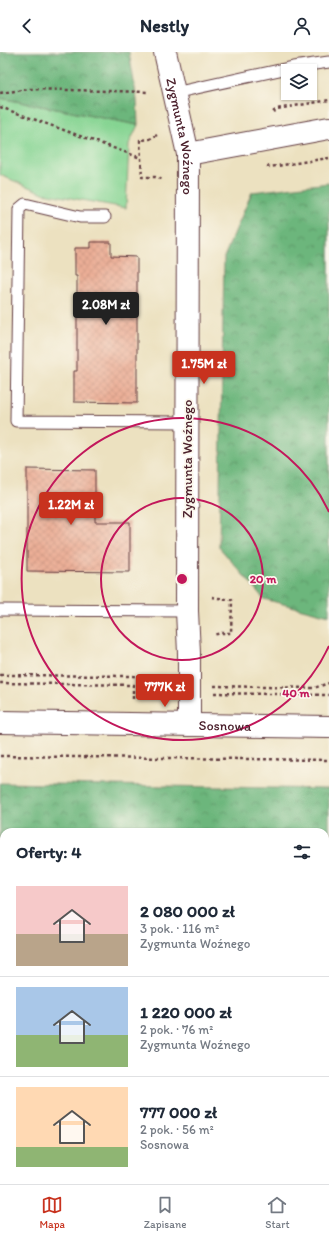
<!DOCTYPE html>
<html lang="pl">
<head>
<meta charset="utf-8">
<style>
  :root { --surface:#fff; --page:#f6f6f7; --text:#1f2937; --muted:#747a83; --line:#e0e1e3; --accent:#c8321e }
  body { margin:0; font-family:Itim,sans-serif; background:var(--page); color:var(--text); height:100vh; display:flex; flex-direction:column; font-size:15px; white-space:nowrap }
  * { box-sizing:border-box; margin:0 }
  p { font-size:13px; color:var(--muted) }
  .icon { flex:none; width:22px; height:22px; fill:none; stroke:currentColor; stroke-width:2; stroke-linecap:round; stroke-linejoin:round }
  .map { position:relative; flex:1; overflow:hidden }
  .sheet { position:absolute; left:0px; top:776px; width:329px; height:356px; display:flex; flex-direction:column; background:var(--surface); border-radius:12px 12px 0 0; box-shadow:0 1px 3px #0004 }
  .sheet>* { flex:none }
  .tools { position:absolute; left:281px; top:12px; display:grid; gap:8px }
  .tools a { display:grid; place-items:center; width:36px; height:36px; border-radius:0px; background:var(--surface); box-shadow:0 1px 3px #0004; font-size:20px }
  .price { position:absolute; translate:-50% -34px; padding:0 9px; border-radius:4px; background:var(--accent); color:#fff; font-size:13px; line-height:26px; filter:drop-shadow(0 1px 2px #0008) }
  .price::after { content:''; position:absolute; left:50%; top:24px; width:12px; height:9px; margin-left:-6px; background:inherit; clip-path:polygon(0 0,100% 0,50% 100%) }
  .price.current { background:#222; color:#fff }
  ul { padding:0; list-style:none }
  li { display:flex; align-items:center; gap:12px; height:100px; padding:0 16px }
  li+li { border-top:1px solid var(--line) }
  li span { display:grid; place-items:center; flex:none; width:112px; height:80px; border-radius:0px; color:#555 }
  li>.icon { margin-inline-start:auto }
  span .icon { width:48px; height:48px; fill:#fffc; stroke-width:1 }
  li b { font-size:17px }
  h2 { display:flex; justify-content:space-between; align-items:center; height:48px; padding:0 16px; font-size:17px }
  header { display:flex; justify-content:space-between; align-items:center; height:52px; padding:0 16px; background:var(--surface); font-size:18px; font-weight:800 }
  .dock { display:flex; justify-content:space-around; align-items:center; height:56px; border-top:1px solid var(--line); background:var(--surface); font-size:11px; color:var(--muted) }
  .dock a { display:grid; justify-items:center; gap:2px }
  .dock .current { color:var(--accent) }
  .map>svg:first-child { display:block }
</style>
</head>
<body>
<header><svg class="icon" aria-label="back" viewBox="0 0 24 24"><path d="M15 5l-7 7 7 7"/></svg>Nestly<svg class="icon" aria-label="person" viewBox="0 0 24 24"><circle cx="12" cy="8" r="4"/><path d="M4 21q1-7 8-7t8 7"/></svg></header>
<div class="map">
<svg width="329" height="1132" viewBox="0 0 329 1132">
  <defs>
    <pattern id="forest-crowns" width="20" height="18" patternUnits="userSpaceOnUse"><rect width="20" height="18" fill="#6cb67c"/><path d="M2 6a3 3 0 1 1 6 0M12 15a3 3 0 1 1 6 0" fill="none" stroke="#5b9366"/></pattern>
    <pattern id="building-cross-hatch" width="8" height="8" patternUnits="userSpaceOnUse"><rect width="8" height="8" fill="#ebae96"/><path d="M0 0l8 8M0 8l8-8" fill="none" stroke="#cb9581"/></pattern>
  </defs>
  <rect width="100%" height="100%" fill="#fbf7ec"/>
  <filter id="ink" filterUnits="userSpaceOnUse"><feTurbulence type="fractalNoise" baseFrequency=".025" numOctaves="2"/><feDisplacementMap in="SourceGraphic" scale="8" xChannelSelector="R" yChannelSelector="G"/><feConvolveMatrix kernelMatrix="1 2 1 2 8 2 1 2 1" color-interpolation-filters="sRGB"/></filter>
  <filter id="wash" filterUnits="userSpaceOnUse"><feTurbulence type="fractalNoise" baseFrequency=".012" numOctaves="4" result="noise"/><feDisplacementMap in="SourceGraphic" scale="16" xChannelSelector="R" yChannelSelector="G"/><feGaussianBlur stdDeviation="0.9" result="paint"/><feColorMatrix in="noise" values="0 0 0 0 0 0 0 0 0 0 0 0 0 0 0 0 0 1.4 0 .05"/><feComposite in="paint" operator="in"/></filter>
  <g filter="url(#wash)">
    <rect width="100%" height="100%" fill="#ece1c0"/>
    <path fill="#85d492" stroke="#687a5e" d="M0,46L138,73L129,92L126,156L43,141L0,123Z"/>
    <path fill="url(#forest-crowns)" stroke="#5b6a54" fill-rule="evenodd" d="M0,0H129L137,48L138,73L0,46Z
      M329,131V564L264,547L219,495L224,205L252,140Z
      M0,731L329,737V1132H0ZM4,780H325V1128H4Z"/>
    <g id="blocks">
      <path fill="url(#building-cross-hatch)" d="M91,190H111V204L137,205V351L74,350V319H77V224H75V196H91Z
        M27,417L95,418V470H130V520L27,519Z"/>
    </g>
  </g>
  <g filter="url(#ink)">
    <use href="#blocks" fill-opacity="0" stroke="#623c41" stroke-width="1"/>
    <g fill="none" stroke-linecap="round" stroke-linejoin="round">
      <g stroke="#623c41" stroke-width="13">
        <path id="service" d="M174,41L293,15L329,10
          M105,165H80L25,152L19,157L16,369L187,370
          M0,558L187,559"/>
      </g>
      <g stroke="#623c41" stroke-width="24">
        <g id="minor">
          <path id="s1" d="M165,0L188,102L187,559L189,601V673"/>
          <path d="M188,102L329,76"/>
        </g>
      </g>
      <g stroke="#623c41" stroke-width="24">
        <g id="tertiary">
          <path id="s2" d="M0,670L329,675"/>
        </g>
      </g>
      <path stroke="#623c41" stroke-width="2.5" stroke-dasharray="3 3" stroke-linecap="butt" d="M0,41L30,37L149,40
        M0,55L141,106
        M273,60L277,57L329,48
        M157,83L150,87L140,88L142,125H155L163,128
        M267,114L270,115L329,106
        M212,545L232,548L231,581H221L213,583
        M0,623L133,624L165,630
        M0,631L133,633L165,639
        M214,634L314,636L329,631
        M214,641L329,643
        M133,647V633
        M0,704L329,708
        M0,801L4,799
        M325,854H329"/>
      <use href="#service" stroke="#fff" stroke-width="11"/>
      <use href="#minor" stroke="#fff" stroke-width="22"/>
      <use href="#tertiary" stroke="#fff" stroke-width="22"/>
    </g>
  </g>
  <g fill="none" stroke="#c2185b" stroke-width="2">
    <circle cx="182" cy="527" r="81"/>
    <path d="M329 594A161 161 0 1 1 329 460"/>
  </g>
  <g text-anchor="middle" stroke-width="3.5" stroke-linejoin="round" paint-order="stroke">
    <g font-size="14" fill="#4a1f2b" stroke="#fbf7ec">
      <text dy="5" stroke="none"><textPath href="#s1" startOffset="86">Zygmunta Woźnego</textPath></text>
      <text transform="translate(187 407) rotate(-90)" y="5">Zygmunta Woźnego</text>
      <text dy="5" stroke="none"><textPath href="#s2" startOffset="225">Sosnowa</textPath></text>
    </g>
  </g>
  <circle cx="182" cy="527" r="6" fill="#c2185b" stroke="#fbf7ec" stroke-width="2"/>
  <g font-size="12" text-anchor="middle" font-weight="bold" fill="#c2185b" stroke="#fbf7ec" stroke-width="3.5" stroke-linejoin="round" paint-order="stroke">
    <text x="263" y="531">20 m</text>
    <text x="296" y="645">40 m</text>
  </g>
</svg>
<div class="tools">
<a><svg class="icon" aria-label="layers" viewBox="0 0 24 24"><path d="M12 4l9 5-9 5-9-5zM3 14l9 5 9-5"/></svg></a>
</div>
<b class="price current" style="left:106px;top:274px">2.08M zł</b>
<b class="price" style="left:204px;top:333px">1.75M zł</b>
<b class="price" style="left:71px;top:474px">1.22M zł</b>
<b class="price" style="left:165px;top:656px">777K zł</b>
<section class="sheet">
<h2>Oferty: 4<svg class="icon" aria-label="filters" viewBox="0 0 24 24"><path d="M4 7h16M4 17h16"/><circle cx="9" cy="7" r="2"/><circle cx="15" cy="17" r="2"/></svg></h2>
<ul>
<li><span style="background:linear-gradient(#f6c9c9 60%,#b9a48a 0)"><svg class="icon" aria-label="home" viewBox="0 0 24 24"><path d="M3 11l9-7 9 7M6 9v11h12V9"/></svg></span><div><b>2 080 000 zł</b><p>3 pok. · 116 m²</p><p>Zygmunta Woźnego</p></div></li>
<li><span style="background:linear-gradient(#a9c7e8 60%,#8fb573 0)"><svg class="icon" aria-label="home" viewBox="0 0 24 24"><path d="M3 11l9-7 9 7M6 9v11h12V9"/></svg></span><div><b>1 220 000 zł</b><p>2 pok. · 76 m²</p><p>Zygmunta Woźnego</p></div></li>
<li><span style="background:linear-gradient(#ffd9b3 75%,#8fb573 0)"><svg class="icon" aria-label="home" viewBox="0 0 24 24"><path d="M3 11l9-7 9 7M6 9v11h12V9"/></svg></span><div><b>777 000 zł</b><p>2 pok. · 56 m²</p><p>Sosnowa</p></div></li>
</ul>
</section>
</div>
<nav class="dock">
<a class="current"><svg class="icon" aria-label="map" viewBox="0 0 24 24"><path d="M3 6l6-2 6 2 6-2v14l-6 2-6-2-6 2zM9 4v14M15 6v14"/></svg>Mapa</a>
<a><svg class="icon" aria-label="saved" viewBox="0 0 24 24"><path d="M7 4h10v16l-5-4-5 4z"/></svg>Zapisane</a>
<a><svg class="icon" aria-label="home" viewBox="0 0 24 24"><path d="M3 11l9-7 9 7M6 9v11h12V9"/></svg>Start</a>
</nav>
</body>
</html>
